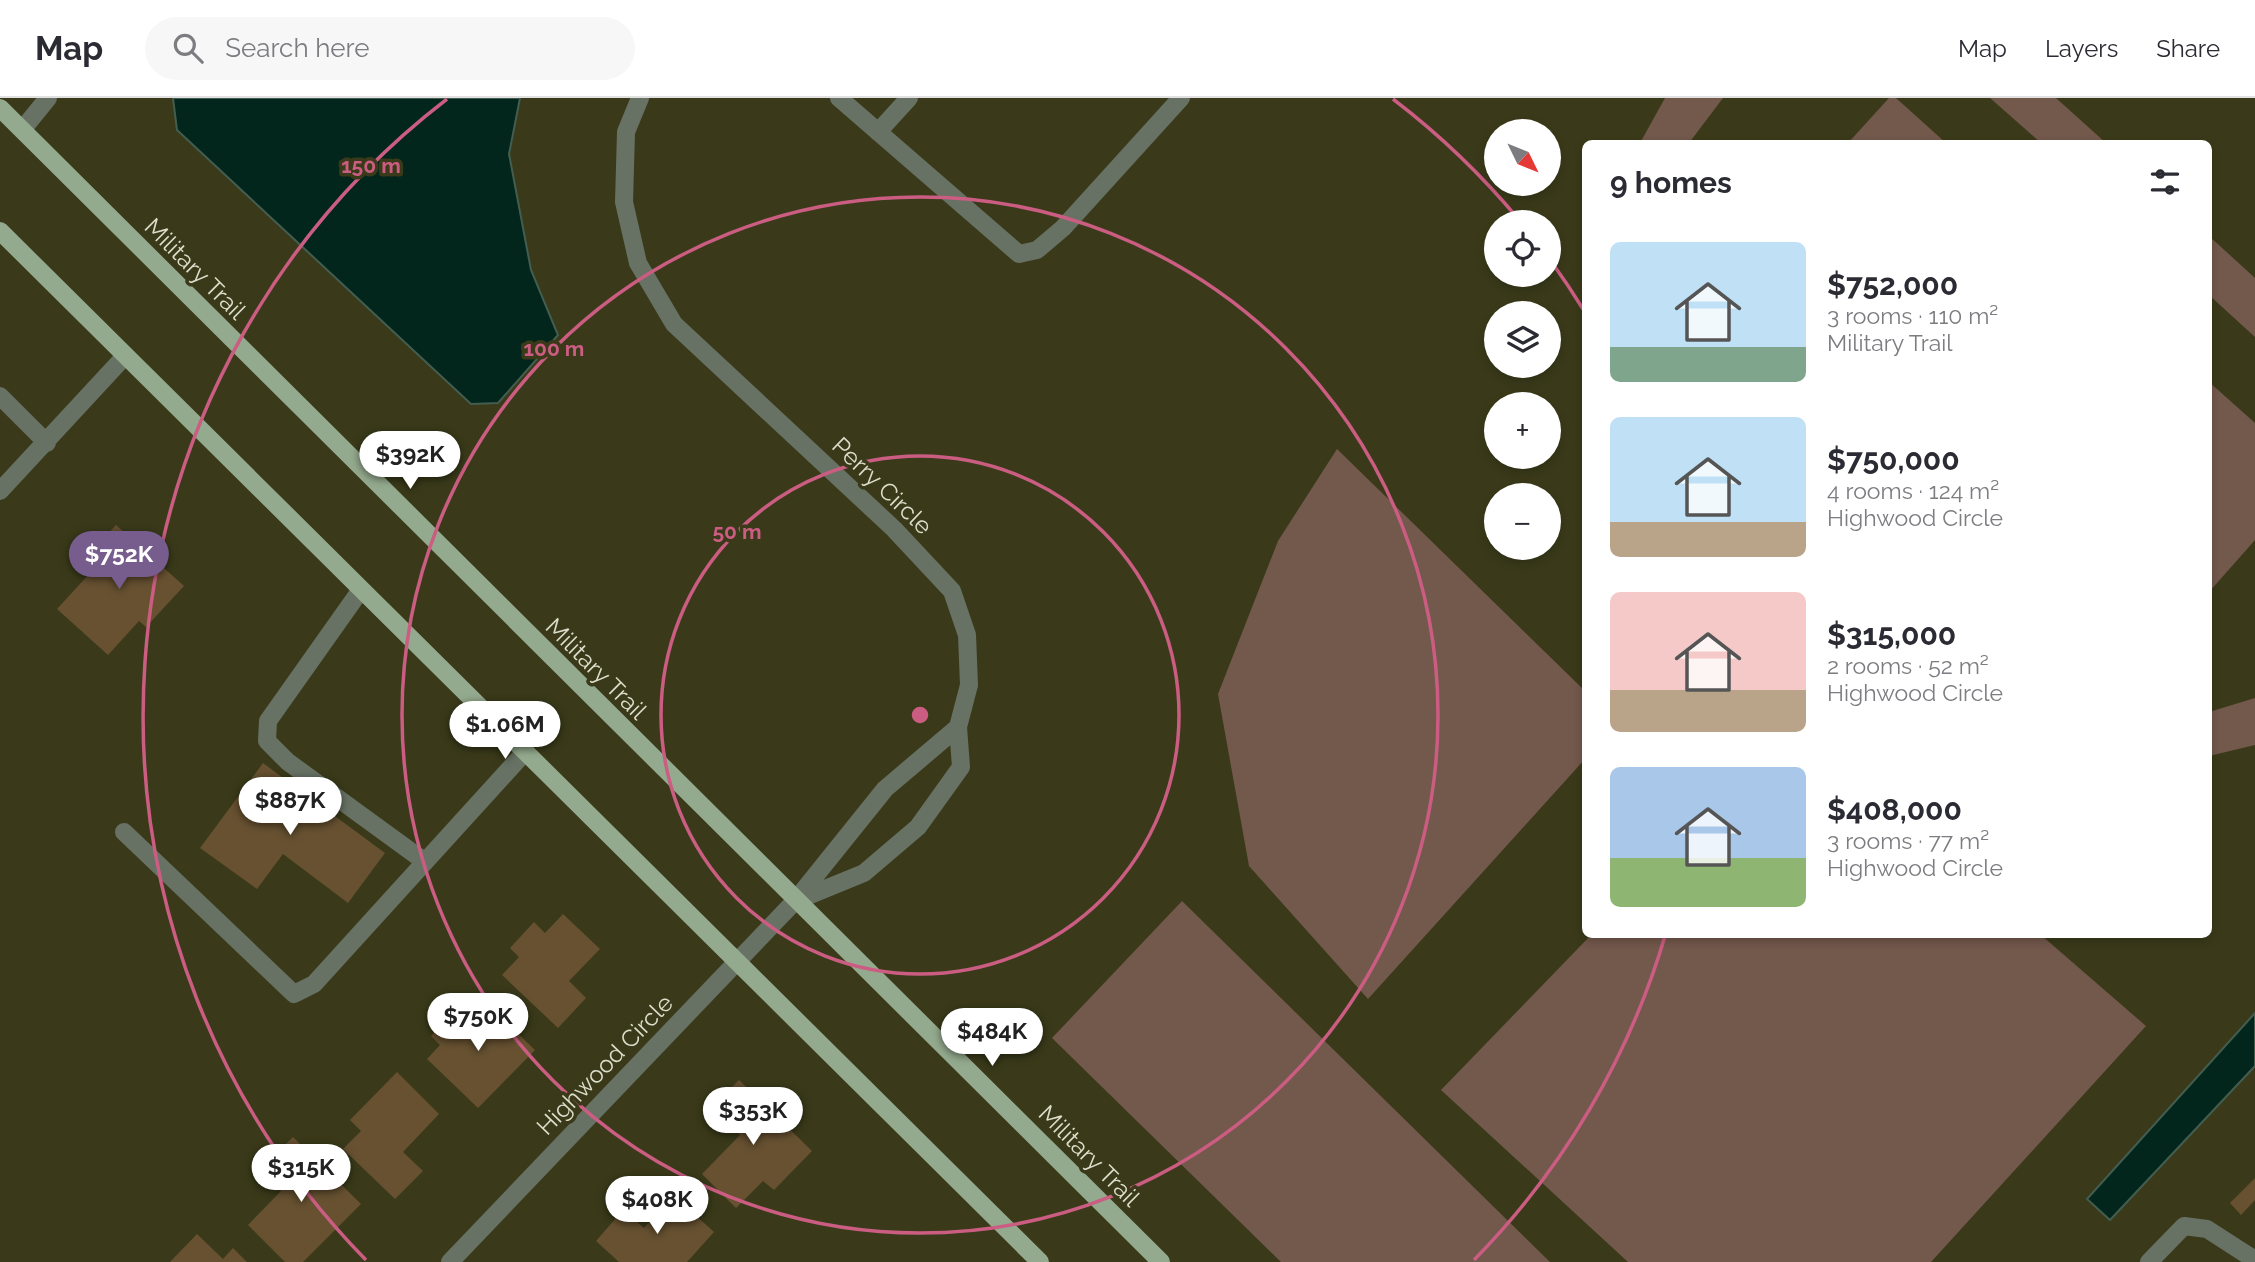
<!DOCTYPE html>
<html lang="en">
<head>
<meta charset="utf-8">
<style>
  :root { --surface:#fff; --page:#f7f7f7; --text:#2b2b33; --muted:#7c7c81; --line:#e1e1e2; --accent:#775d8d }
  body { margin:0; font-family:Raleway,sans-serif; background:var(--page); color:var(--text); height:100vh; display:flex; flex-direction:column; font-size:26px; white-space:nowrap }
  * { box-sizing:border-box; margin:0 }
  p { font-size:23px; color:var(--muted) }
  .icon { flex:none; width:38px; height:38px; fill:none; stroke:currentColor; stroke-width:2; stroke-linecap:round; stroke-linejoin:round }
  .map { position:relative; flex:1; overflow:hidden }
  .drawer { position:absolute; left:1582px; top:42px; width:630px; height:798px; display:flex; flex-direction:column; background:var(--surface); border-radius:10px; box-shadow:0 4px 10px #0003 }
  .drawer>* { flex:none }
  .needle { width:46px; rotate:133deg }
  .buttons { position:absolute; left:1484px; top:21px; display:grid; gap:14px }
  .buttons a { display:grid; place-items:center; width:77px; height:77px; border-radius:50%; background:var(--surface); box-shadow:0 4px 10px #0003; font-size:35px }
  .price { position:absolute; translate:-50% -60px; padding:0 16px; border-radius:24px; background:#fff; color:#222; font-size:23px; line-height:46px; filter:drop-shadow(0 2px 4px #0008) }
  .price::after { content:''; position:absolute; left:50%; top:42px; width:21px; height:16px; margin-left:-10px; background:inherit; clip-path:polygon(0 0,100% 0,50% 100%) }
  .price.current { background:var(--accent); color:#fff }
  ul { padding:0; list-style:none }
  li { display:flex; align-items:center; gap:21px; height:175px; padding:0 28px }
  li span { display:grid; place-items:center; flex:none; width:196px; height:140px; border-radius:10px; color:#555 }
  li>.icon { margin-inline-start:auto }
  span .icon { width:84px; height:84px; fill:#fffc; stroke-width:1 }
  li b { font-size:30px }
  h2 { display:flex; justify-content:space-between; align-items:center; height:84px; padding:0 28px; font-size:30px }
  header { display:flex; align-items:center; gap:42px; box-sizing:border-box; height:98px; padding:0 35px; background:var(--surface); border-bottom:2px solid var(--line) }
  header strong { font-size:33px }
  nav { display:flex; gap:38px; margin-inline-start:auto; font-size:24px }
  .search { width:490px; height:63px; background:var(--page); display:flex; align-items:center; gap:18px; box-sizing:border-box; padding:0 24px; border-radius:38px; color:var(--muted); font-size:26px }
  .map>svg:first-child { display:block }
</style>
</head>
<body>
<header>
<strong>Map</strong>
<div class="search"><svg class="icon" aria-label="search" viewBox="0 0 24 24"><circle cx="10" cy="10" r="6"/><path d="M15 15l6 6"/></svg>Search here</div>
<nav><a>Map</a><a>Layers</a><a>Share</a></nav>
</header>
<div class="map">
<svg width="2255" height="1164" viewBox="0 0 2255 1164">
  <rect width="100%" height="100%" fill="#3a3a1a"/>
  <path fill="#73584c" d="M1665,0H1723L1689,45H1640Z
    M1889,0H1896L1946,45H1848Z
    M1990,0H2056L2106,45H2041Z
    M2209,138L2255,180V239L2209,197Z
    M2208,283L2255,325V442L2209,494Z
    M1337,351L1585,593V661L1368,901L1249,768L1218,596L1278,443Z
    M2255,600V647L2209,658V614Z
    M1182,803L1550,1164H1281L1052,940Z
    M1591,837H2041L2146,928L1931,1164H1628L1441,992Z"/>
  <path fill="#02261c" stroke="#435d50" stroke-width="2" d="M173,0H520L509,56L531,172L558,237L498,305L471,306L177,32Z
    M2255,915V968L2110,1122L2087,1101Z"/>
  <path fill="#675131" d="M116,427L184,488L146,529L139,523L108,557L57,511L90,475L80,466Z
    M263,665L385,755L348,805L283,756L257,791L200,750Z
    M563,816L600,851L569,883L586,900L558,930L502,877L519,859L510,850L534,824L545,835Z
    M485,904L535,952L478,1010L427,961L440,947L431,938L455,913L466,924Z
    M397,974L439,1016L403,1054L423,1073L395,1101L343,1051L361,1033L350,1022Z
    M739,982L812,1053L774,1092L763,1083L736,1110L702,1076L740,1037L711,1010Z
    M293,1039L361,1106L303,1164H285L248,1127L281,1093L259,1072Z
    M2255,1080V1102L2241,1117L2230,1105Z
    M673,1097L714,1134L687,1164H619L596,1143L623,1112L644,1130Z
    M197,1136L223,1161L233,1150L247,1164H170Z"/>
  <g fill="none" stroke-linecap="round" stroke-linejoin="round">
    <path stroke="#677264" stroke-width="18" d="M839,0L1019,156L1037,152L1063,130L1181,0
      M22,32L48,0
      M878,34L909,0
      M0,298L47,345
      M0,393L125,258
      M360,493L268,623L267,643L288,664L424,763
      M124,734L294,896L314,886L524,655
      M798,802L864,775L918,729L961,669L958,629
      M450,1164L795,803L885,691L958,629L969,587L967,537L952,493L894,431L674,226L638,165L624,104L626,34L640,0
      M2149,1164L2184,1128L2207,1131L2255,1162"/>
    <path stroke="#94aa8e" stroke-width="18" d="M0,10L1161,1164
      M0,133L1040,1164"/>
  </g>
  <g fill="none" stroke="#cb5d82" stroke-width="3.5">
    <circle cx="920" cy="617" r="259"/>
    <circle cx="920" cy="617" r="518"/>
    <path d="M1665 838A777 777 0 0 1 1474 1162M366 1162A777 777 0 0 1 447 1M1393 1A777 777 0 0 1 1520 123M1553 166A777 777 0 0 1 1583 211"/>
  </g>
  <g text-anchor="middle" stroke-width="7" stroke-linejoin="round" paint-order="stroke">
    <g font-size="24" fill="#dcddca" stroke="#3a3a1a">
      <text transform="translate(195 171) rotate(45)" y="8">Military Trail</text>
      <text transform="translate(882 388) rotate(44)" y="8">Perry Circle</text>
      <text transform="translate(596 571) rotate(45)" y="8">Military Trail</text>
      <text transform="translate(605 967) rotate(-46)" y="8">Highwood Circle</text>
      <text transform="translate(1089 1058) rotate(45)" y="8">Military Trail</text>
    </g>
  </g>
  <circle cx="920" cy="617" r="10" fill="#cb5d82" stroke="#3a3a1a" stroke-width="3.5"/>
  <g font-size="21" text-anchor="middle" font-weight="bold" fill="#cb5d82" stroke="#3a3a1a" stroke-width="7" stroke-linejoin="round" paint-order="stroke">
    <text x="371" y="75">150 m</text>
    <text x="554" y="258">100 m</text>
    <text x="737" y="441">50 m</text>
  </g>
</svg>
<div class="buttons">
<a><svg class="needle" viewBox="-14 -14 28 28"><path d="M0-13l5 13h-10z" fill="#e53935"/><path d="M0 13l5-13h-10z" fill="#7c7c81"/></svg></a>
<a><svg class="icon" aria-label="locate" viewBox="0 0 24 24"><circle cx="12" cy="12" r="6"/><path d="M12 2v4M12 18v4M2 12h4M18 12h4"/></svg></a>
<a><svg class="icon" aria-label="layers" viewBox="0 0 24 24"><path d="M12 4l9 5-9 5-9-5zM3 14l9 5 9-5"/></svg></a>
<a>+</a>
<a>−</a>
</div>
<b class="price" style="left:410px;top:393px">$392K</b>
<b class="price current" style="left:119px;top:493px">$752K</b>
<b class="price" style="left:505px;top:663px">$1.06M</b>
<b class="price" style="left:290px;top:739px">$887K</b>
<b class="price" style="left:478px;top:955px">$750K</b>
<b class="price" style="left:992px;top:970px">$484K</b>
<b class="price" style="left:753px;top:1049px">$353K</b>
<b class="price" style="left:301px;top:1106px">$315K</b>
<b class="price" style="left:657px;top:1138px">$408K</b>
<section class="drawer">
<h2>9 homes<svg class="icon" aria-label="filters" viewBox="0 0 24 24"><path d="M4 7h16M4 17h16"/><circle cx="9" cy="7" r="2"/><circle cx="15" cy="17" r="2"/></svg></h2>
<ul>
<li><span style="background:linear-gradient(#bfe0f5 75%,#7fa58c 0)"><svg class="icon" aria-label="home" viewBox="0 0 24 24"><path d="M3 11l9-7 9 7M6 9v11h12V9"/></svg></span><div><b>$752,000</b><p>3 rooms · 110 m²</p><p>Military Trail</p></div></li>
<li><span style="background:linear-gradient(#bfe0f5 75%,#b9a48a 0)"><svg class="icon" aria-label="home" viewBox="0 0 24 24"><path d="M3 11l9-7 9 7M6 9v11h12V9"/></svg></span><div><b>$750,000</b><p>4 rooms · 124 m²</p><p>Highwood Circle</p></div></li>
<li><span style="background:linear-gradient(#f6c9c9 70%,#b9a48a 0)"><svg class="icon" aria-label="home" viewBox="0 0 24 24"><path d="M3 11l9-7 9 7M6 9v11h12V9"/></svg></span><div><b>$315,000</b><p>2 rooms · 52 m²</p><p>Highwood Circle</p></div></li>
<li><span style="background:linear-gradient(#a9c7e8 65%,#8fb573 0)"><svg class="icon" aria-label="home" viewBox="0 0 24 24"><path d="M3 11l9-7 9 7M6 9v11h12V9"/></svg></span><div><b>$408,000</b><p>3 rooms · 77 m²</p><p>Highwood Circle</p></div></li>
</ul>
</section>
</div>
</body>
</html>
